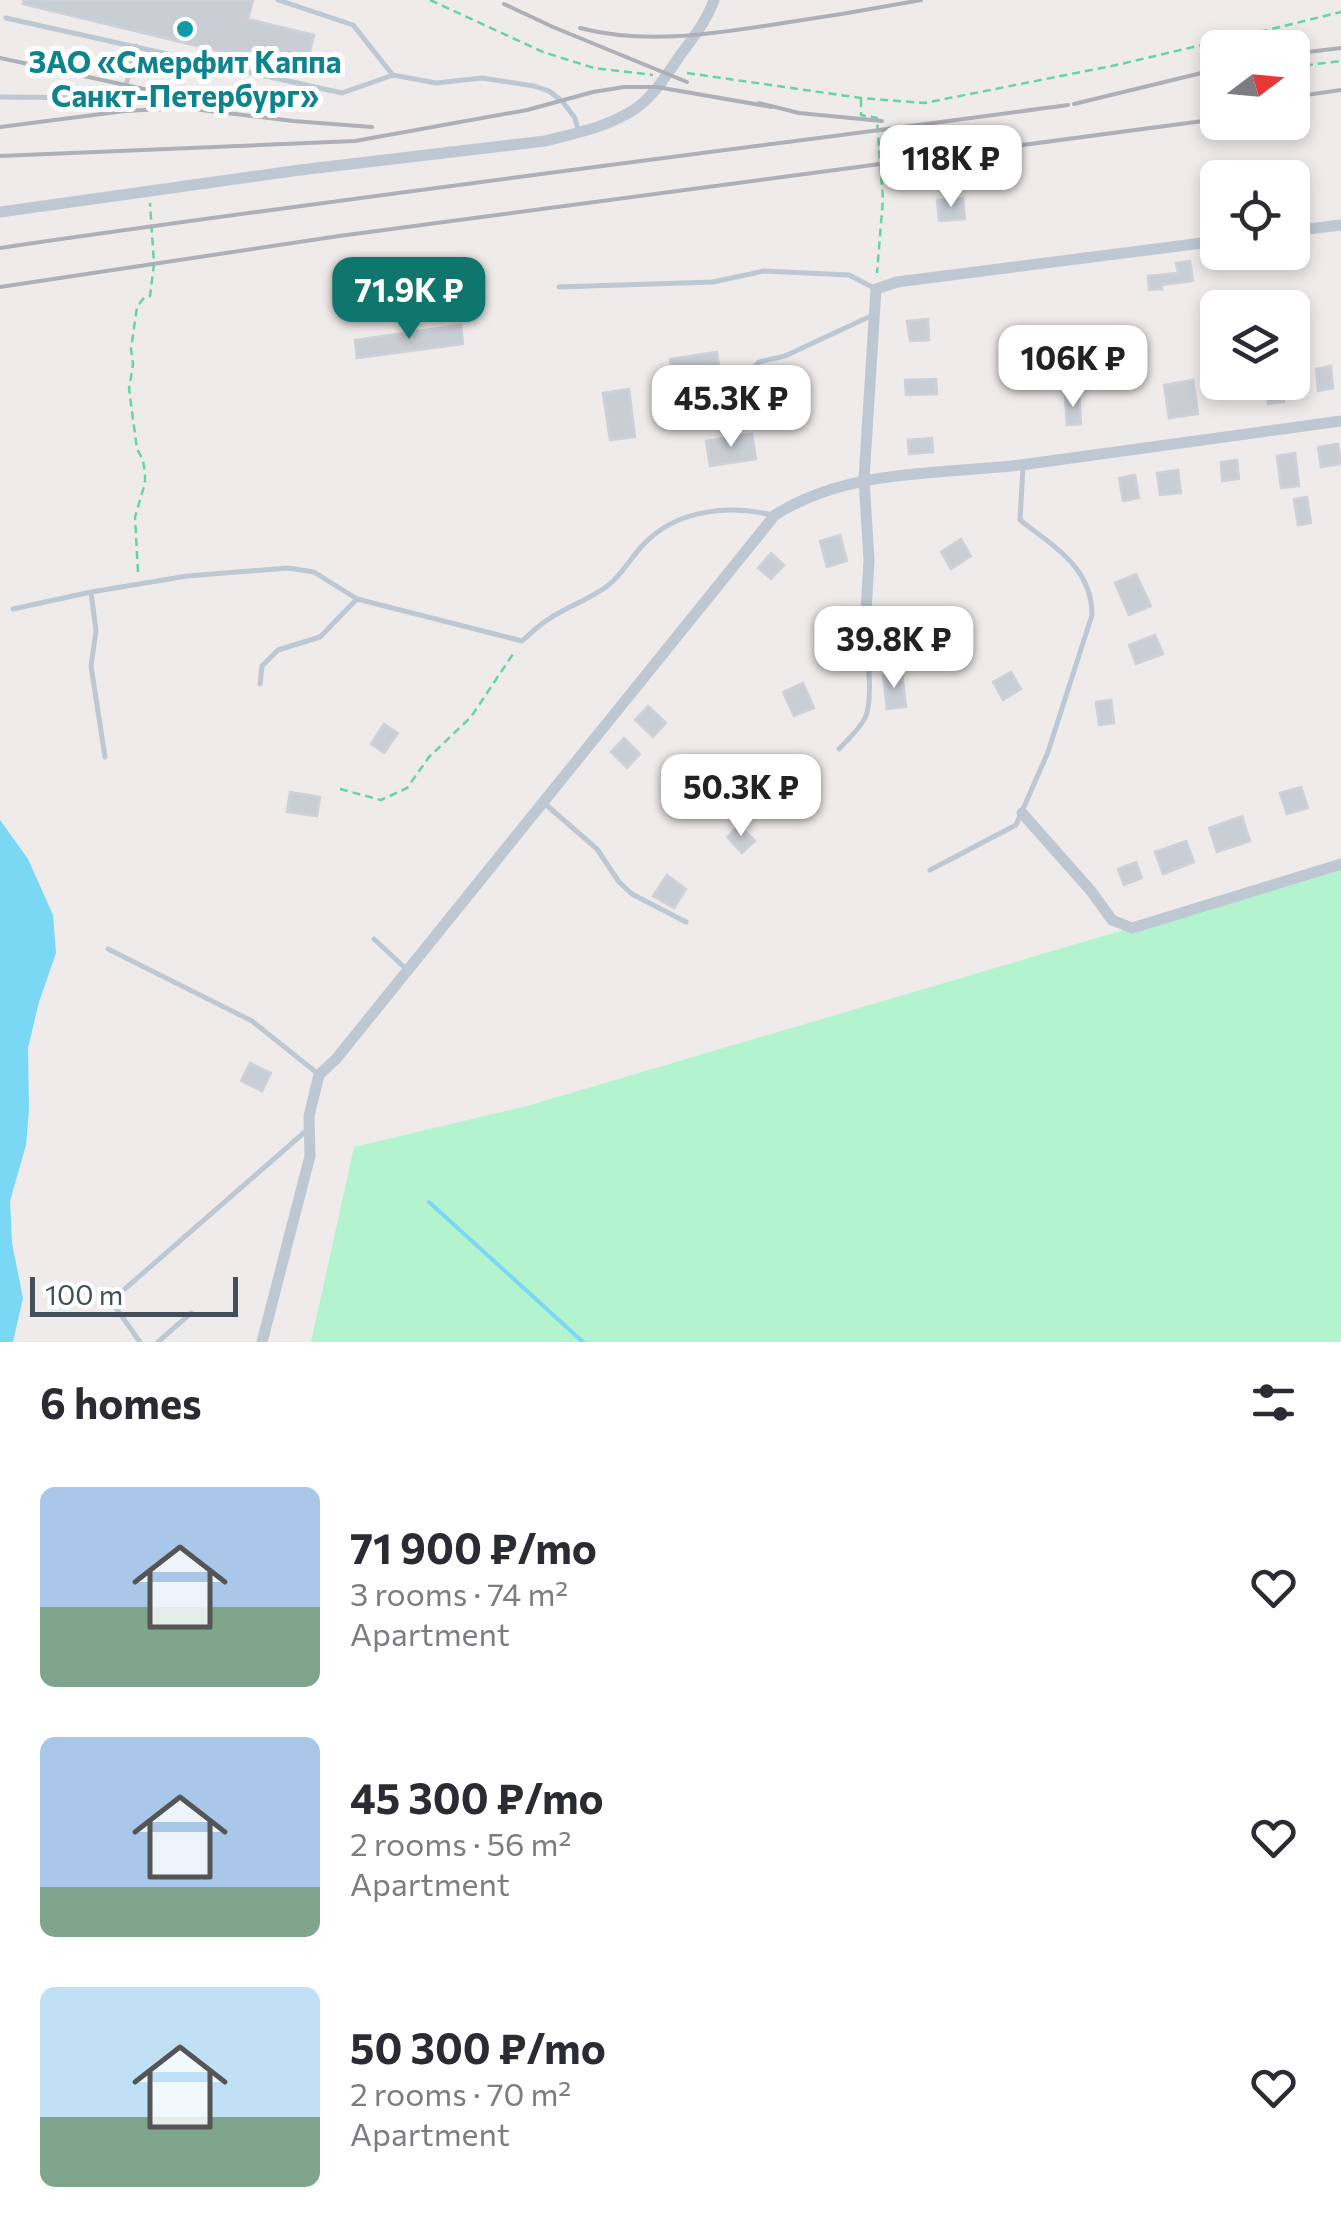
<!DOCTYPE html>
<html lang="en">
<head>
<meta charset="utf-8">
<style>
  :root { --surface:#fff; --page:#f7f7f7; --text:#2b2b33; --muted:#7c7c81; --accent:#0f766e }
  body { margin:0; font-family:Commissioner,sans-serif; background:var(--page); color:var(--text); height:100vh; display:flex; flex-direction:column; font-size:38px; white-space:nowrap }
  * { box-sizing:border-box; margin:0 }
  p { font-size:32px; color:var(--muted) }
  .icon { flex:none; width:55px; height:55px; fill:none; stroke:currentColor; stroke-width:2; stroke-linecap:round; stroke-linejoin:round }
  .map { position:relative; height:1342px; overflow:hidden }
  .sheet { display:flex; flex-direction:column; background:var(--surface); flex:1 }
  .sheet>* { flex:none }
  .needle { width:65px; rotate:74deg }
  .tools { position:absolute; left:1200px; top:30px; display:grid; gap:20px }
  .tools a { display:grid; place-items:center; width:110px; height:110px; border-radius:15px; background:var(--surface); box-shadow:0 5px 15px #0003; font-size:50px }
  .scale { position:absolute; left:30px; bottom:25px; width:208px; box-sizing:border-box; padding-left:10px; border:5px solid #424e5a; border-top:0; font-size:28px; line-height:35px; white-space:nowrap; color:#424e5a; -webkit-text-stroke:8px #fff; paint-order:stroke }
  .price { position:absolute; translate:-50% -85px; padding:0 22px; border-radius:20px; background:#fff; color:#222; font-size:32px; line-height:65px; filter:drop-shadow(0 2px 5px #0008) }
  .price::after { content:''; position:absolute; left:50%; top:60px; width:30px; height:22px; margin-left:-15px; background:inherit; clip-path:polygon(0 0,100% 0,50% 100%) }
  .price.current { background:var(--accent); color:#fff }
  ul { padding:0; list-style:none }
  li { display:flex; align-items:center; gap:30px; height:250px; padding:0 40px }
  li span { display:grid; place-items:center; flex:none; width:280px; height:200px; border-radius:15px; color:#555 }
  li>.icon { margin-inline-start:auto }
  span .icon { width:120px; height:120px; fill:#fffc; stroke-width:1 }
  li b { font-size:42px }
  h2 { display:flex; justify-content:space-between; align-items:center; height:120px; padding:0 40px; font-size:42px }
  .map>svg:first-child { display:block }
</style>
</head>
<body>
<div class="map">
<svg width="1341" height="1342" viewBox="0 0 1341 1342">
  <rect width="100%" height="100%" fill="#efebeb"/>
  <path fill="#b3f3cd" d="M1341,866V1342H311L354,1147L527,1106Z"/>
  <path fill="#7bd8f4" d="M0,820L28,859L53,915L56,953L39,1002L28,1048L29,1110L26,1145L10,1201L12,1243L23,1298L13,1342H0Z"/>
  <g fill="none" stroke-linecap="round" stroke-linejoin="round">
    <path stroke="#7bd8f4" stroke-width="4" d="M429,1202L583,1342"/>
  </g>
  <path fill="#c9cdd4" stroke="#ced1d8" stroke-width="2.5" d="M23,0H253L248,19L314,35L305,72L23,4Z
    M963,198L965,219L939,221L937,200Z
    M1190,261L1193,281L1161,285L1162,289L1149,290L1148,276L1178,273L1176,263Z
    M928,319L929,340L910,341L907,321Z
    M461,325L463,344L357,358L355,340Z
    M717,352L721,380L674,387L670,359Z
    M1331,366L1333,388L1318,391L1316,369Z
    M936,379L937,394L906,395L905,380Z
    M1193,380L1198,414L1169,418L1164,385Z
    M1266,382H1281L1284,402L1268,404Z
    M629,389L635,437L610,440L603,393Z
    M1079,394L1081,424L1067,425L1065,395Z
    M752,434L756,459L710,466L706,441Z
    M932,438L933,452L909,454L908,440Z
    M1338,444L1341,464L1321,467L1318,447Z
    M1295,453L1299,486L1281,488L1277,456Z
    M1237,460L1239,479L1222,481L1221,462Z
    M1178,470L1181,493L1160,495L1157,473Z
    M1135,475L1139,498L1123,501L1119,478Z
    M1307,497L1311,523L1298,525L1294,499Z
    M840,535L847,561L827,567L820,541Z
    M961,539L971,556L951,569L941,552Z
    M771,553L784,565L771,579L758,568Z
    M1136,574L1151,606L1129,615L1115,583Z
    M1155,635L1163,654L1136,664L1129,645Z
    M1011,672L1021,689L1003,700L993,682Z
    M902,673L906,707L887,709L883,675Z
    M803,683L814,708L794,716L783,692Z
    M1111,700L1114,723L1099,725L1096,702Z
    M648,706L666,723L653,737L635,720Z
    M384,724L398,733L384,753L371,744Z
    M624,738L640,754L627,768L611,752Z
    M1301,787L1308,808L1287,814L1280,793Z
    M290,792L320,797L317,816L287,812Z
    M1242,816L1250,841L1217,852L1209,828Z
    M739,825L755,841L742,853L727,837Z
    M1186,841L1194,862L1163,874L1155,852Z
    M1136,862L1142,878L1124,885L1118,869Z
    M667,875L686,889L674,908L653,896Z
    M250,1063L271,1073L262,1091L241,1081Z"/>
  <g fill="none" stroke-linecap="round" stroke-linejoin="round">
    <path stroke="#68d4a1" stroke-width="2.5" stroke-dasharray="8 5" stroke-linecap="butt" d="M430,0L543,52L594,68L653,75
      M1247,35L1341,12
      M1292,67L1341,61
      M687,73L861,98L924,103L1112,66L1245,35L1248,48
      M861,99V115L877,118V121L883,199L877,273
      M138,572L135,517L145,483V473L143,460L137,449L129,389L133,364L131,349L137,307L143,299L150,296L154,264L150,203
      M340,789L381,800L407,788L429,757L471,717L515,651"/>
    <path stroke="#bdc8d3" stroke-width="5" d="M278,0L353,25L392,74
      M6,18L342,93L393,75L436,83L482,78L534,86L549,91L562,101L575,118L578,130
      M0,97L111,98L126,85L136,46
      M559,287L713,282L764,271L849,275L876,289
      M658,419L727,397L759,362L785,356L873,315
      M13,609L91,592
      M260,684L262,666L278,650L320,637L357,599L522,641C531,633 541,623 552,617C570,606 589,599 606,587C623,575 632,554 648,540C681,509 730,505 772,515
      M839,749C848,739 859,730 865,718C875,697 865,642 866,615
      M105,757L91,666L96,631L91,592L187,576L288,568L314,572L357,599
      M544,803L597,849L619,882L632,894L686,922
      M930,870L1016,825L1048,752L1092,615C1092,567 1054,547 1020,520L1023,467
      M374,939L405,968
      M108,949L252,1021L317,1073
      M140,1342L111,1301L306,1131
      M158,1342L191,1313"/>
    <path stroke="#bdc8d3" stroke-width="11" d="M0,212L300,170L545,141C576,133 608,127 635,109C654,96 668,73 681,54C694,37 707,20 714,0
      M1292,231L1341,225
      M866,612L869,560L864,479L876,289L897,282L1218,241
      M1022,813L1091,891L1112,920L1132,928L1341,864
      M262,1342L310,1156L309,1116L319,1075L336,1059L775,515C850,467 943,475 1028,464C1133,450 1237,435 1341,421"/>
    <path stroke="#adb0b7" stroke-width="4" d="M504,4L553,27L687,82
      M580,28C646,45 711,34 777,24C825,17 873,9 921,0
      M1292,54L1341,48
      M0,58L195,100
      M1292,97L1341,90
      M759,103L799,113L882,121
      M1074,104L1218,69
      M0,127L125,111L184,108L293,121L372,127
      M0,156L355,141L527,110L593,92L624,87H657L772,107
      M0,248C355,196 712,153 1068,105
      M0,287L339,236L1218,119"/>
  </g>
  <circle fill="#0f9aa8" stroke="#fff" stroke-width="4" cx="185" cy="29" r="10"/>
  <g text-anchor="middle" stroke-width="10" stroke-linejoin="round" paint-order="stroke">
    <g font-size="30" font-weight="bold" fill="#0d838f" stroke="#fff">
      <text x="185" y="73">ЗАО «Смерфит Каппа<tspan x="185" dy="34">Санкт-Петербург»</tspan></text>
    </g>
  </g>
</svg>
<div class="tools">
<a><svg class="needle" viewBox="-14 -14 28 28"><path d="M0-13l5 13h-10z" fill="#e53935"/><path d="M0 13l5-13h-10z" fill="#7c7c81"/></svg></a>
<a><svg class="icon" aria-label="locate" viewBox="0 0 24 24"><circle cx="12" cy="12" r="6"/><path d="M12 2v4M12 18v4M2 12h4M18 12h4"/></svg></a>
<a><svg class="icon" aria-label="layers" viewBox="0 0 24 24"><path d="M12 4l9 5-9 5-9-5zM3 14l9 5 9-5"/></svg></a>
</div>
<div class="scale">100 m</div>
<b class="price" style="left:951px;top:210px">118K ₽</b>
<b class="price current" style="left:409px;top:342px">71.9K ₽</b>
<b class="price" style="left:1073px;top:410px">106K ₽</b>
<b class="price" style="left:731px;top:450px">45.3K ₽</b>
<b class="price" style="left:894px;top:691px">39.8K ₽</b>
<b class="price" style="left:741px;top:839px">50.3K ₽</b>
</div>
<section class="sheet">
<h2>6 homes<svg class="icon" aria-label="filters" viewBox="0 0 24 24"><path d="M4 7h16M4 17h16"/><circle cx="9" cy="7" r="2"/><circle cx="15" cy="17" r="2"/></svg></h2>
<ul>
<li><span style="background:linear-gradient(#a9c7e8 60%,#7fa58c 0)"><svg class="icon" aria-label="home" viewBox="0 0 24 24"><path d="M3 11l9-7 9 7M6 9v11h12V9"/></svg></span><div><b>71 900 ₽/mo</b><p>3 rooms · 74 m²</p><p>Apartment</p></div><svg class="icon" aria-label="heart" viewBox="0 0 24 24"><path d="M12 20l-8-8c-3-5 5-10 8-4 3-6 11-1 8 4z"/></svg></li>
<li><span style="background:linear-gradient(#a9c7e8 75%,#7fa58c 0)"><svg class="icon" aria-label="home" viewBox="0 0 24 24"><path d="M3 11l9-7 9 7M6 9v11h12V9"/></svg></span><div><b>45 300 ₽/mo</b><p>2 rooms · 56 m²</p><p>Apartment</p></div><svg class="icon" aria-label="heart" viewBox="0 0 24 24"><path d="M12 20l-8-8c-3-5 5-10 8-4 3-6 11-1 8 4z"/></svg></li>
<li><span style="background:linear-gradient(#bfe0f5 65%,#7fa58c 0)"><svg class="icon" aria-label="home" viewBox="0 0 24 24"><path d="M3 11l9-7 9 7M6 9v11h12V9"/></svg></span><div><b>50 300 ₽/mo</b><p>2 rooms · 70 m²</p><p>Apartment</p></div><svg class="icon" aria-label="heart" viewBox="0 0 24 24"><path d="M12 20l-8-8c-3-5 5-10 8-4 3-6 11-1 8 4z"/></svg></li>
</ul>
</section>
</body>
</html>
